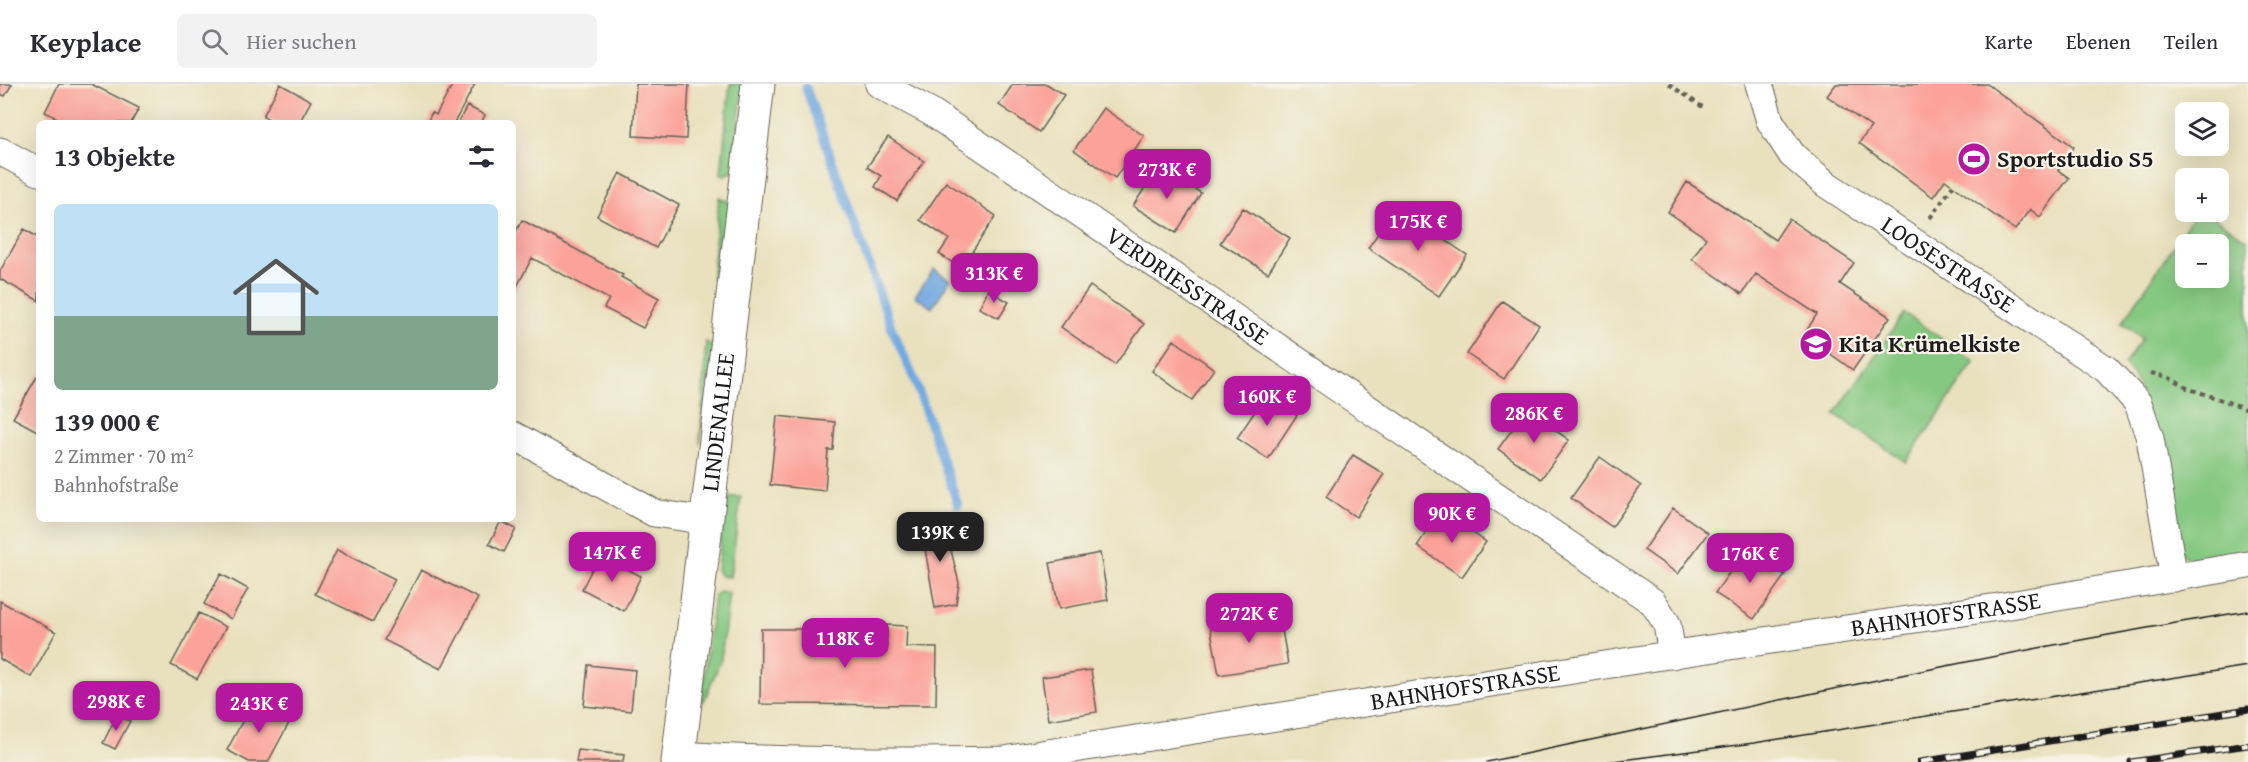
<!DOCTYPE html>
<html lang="de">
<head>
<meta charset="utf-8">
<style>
  :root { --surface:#fff; --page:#f2f2f3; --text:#2b2b33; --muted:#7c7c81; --line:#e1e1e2; --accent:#b5179e }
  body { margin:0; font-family:"Gentium Book Plus",serif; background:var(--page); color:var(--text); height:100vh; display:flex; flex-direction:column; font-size:22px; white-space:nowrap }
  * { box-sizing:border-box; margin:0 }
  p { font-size:20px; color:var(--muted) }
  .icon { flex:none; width:33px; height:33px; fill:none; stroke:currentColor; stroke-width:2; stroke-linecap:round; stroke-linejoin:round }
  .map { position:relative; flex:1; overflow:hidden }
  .details { position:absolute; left:36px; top:36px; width:480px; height:402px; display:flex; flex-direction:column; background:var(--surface); border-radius:9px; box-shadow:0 6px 24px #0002 }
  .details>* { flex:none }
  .controls { position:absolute; left:2175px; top:18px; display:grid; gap:12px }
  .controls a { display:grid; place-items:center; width:54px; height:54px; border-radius:9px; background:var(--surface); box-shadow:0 6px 24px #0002; font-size:30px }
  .price { position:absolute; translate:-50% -51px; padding:0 14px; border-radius:12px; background:var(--accent); color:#fff; font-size:20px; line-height:39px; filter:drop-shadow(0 2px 3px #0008) }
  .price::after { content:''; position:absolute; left:50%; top:36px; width:18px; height:14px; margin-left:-9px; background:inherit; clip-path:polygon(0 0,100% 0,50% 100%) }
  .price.current { background:#222; color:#fff }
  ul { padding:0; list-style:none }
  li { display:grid; align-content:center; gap:12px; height:318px; padding:0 18px }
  li span { display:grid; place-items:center; height:186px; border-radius:9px; color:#555 }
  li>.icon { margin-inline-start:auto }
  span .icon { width:108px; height:108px; fill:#fffc; stroke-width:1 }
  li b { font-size:26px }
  h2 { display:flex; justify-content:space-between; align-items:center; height:72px; padding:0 18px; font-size:26px }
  header { display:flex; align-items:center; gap:36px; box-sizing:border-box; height:84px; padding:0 30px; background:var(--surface); border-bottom:2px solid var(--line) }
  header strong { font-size:28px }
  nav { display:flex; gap:33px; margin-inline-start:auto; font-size:21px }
  .search { width:420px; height:54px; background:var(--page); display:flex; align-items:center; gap:15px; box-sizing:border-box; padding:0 21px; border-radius:9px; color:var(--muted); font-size:22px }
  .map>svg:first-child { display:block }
</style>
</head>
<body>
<header>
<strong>Keyplace</strong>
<div class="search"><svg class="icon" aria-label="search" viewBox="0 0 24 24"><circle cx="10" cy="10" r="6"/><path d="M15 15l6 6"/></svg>Hier suchen</div>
<nav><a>Karte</a><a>Ebenen</a><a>Teilen</a></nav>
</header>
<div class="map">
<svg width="2248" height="678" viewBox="0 0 2248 678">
  <rect width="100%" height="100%" fill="#f7f3e8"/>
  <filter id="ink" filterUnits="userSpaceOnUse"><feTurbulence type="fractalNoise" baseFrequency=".0167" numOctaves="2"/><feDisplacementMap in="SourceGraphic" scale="12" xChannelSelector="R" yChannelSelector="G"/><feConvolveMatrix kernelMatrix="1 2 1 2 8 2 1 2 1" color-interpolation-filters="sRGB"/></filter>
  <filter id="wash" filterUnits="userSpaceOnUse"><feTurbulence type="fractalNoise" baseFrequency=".008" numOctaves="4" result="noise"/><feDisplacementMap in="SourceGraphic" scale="24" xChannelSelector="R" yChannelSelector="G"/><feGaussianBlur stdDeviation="1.35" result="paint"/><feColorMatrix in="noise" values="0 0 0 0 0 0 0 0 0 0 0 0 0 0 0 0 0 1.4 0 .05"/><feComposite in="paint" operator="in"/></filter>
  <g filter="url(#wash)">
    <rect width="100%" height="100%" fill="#e9e1be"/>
    <path fill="#85c881" stroke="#50724e" stroke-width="1.5" fill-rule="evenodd" d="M730,0H743L733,87L725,91L721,90Z
      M719,113L730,119L722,191L712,194Z
      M2196,128H2205L2248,156V471L2190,479L2181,468L2139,301L2124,280L2142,254L2122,239ZM2186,160H2218V194H2186Z
      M1904,229L1975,277L1906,378L1835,330Z
      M706,258L714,264L700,360Z
      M733,413H741L730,493L721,492L717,486L726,415Z
      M720,508L729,509L721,575L704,617H701L714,512Z"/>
    <path fill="#72a9e0" stroke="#47627e" stroke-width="1.5" d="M934,185L950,196L932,224L915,212Z"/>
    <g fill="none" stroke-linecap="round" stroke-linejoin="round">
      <path stroke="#72a9e0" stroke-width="9" d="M806,4L892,245L915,297L958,421"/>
    </g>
    <g id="blocks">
      <path fill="#fba299" d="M0,0H12L5,12L0,10Z
        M59,0H91L139,24L131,39H67L45,28Z
        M280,0L311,17L299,39H275L263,32Z
        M453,0H475L454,39H427L432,28L436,31Z
        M636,0H689L686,55L633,52Z
        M1013,0H1047L1064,11L1039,48L999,21Z
        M1836,0H1987L2074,63L2058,86L2069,94L2040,133L2030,125L2015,146L1945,96L1933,113L1859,59L1871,43L1827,12Z
        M467,22L485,31L481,39H458Z
        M1103,24L1144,52L1115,94L1074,66Z
        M888,53L924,77L897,117L875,103L881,92L867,83Z
        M1159,82L1201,109L1176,149L1133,122Z
        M620,89L679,121L656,164L597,132Z
        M946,98L996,132L961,184L939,170L949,155L920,136Z
        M1687,98L1775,156L1789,135L1854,179L1840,200L1890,233L1853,286L1804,251L1817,230L1756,190L1742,210L1692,175L1706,154L1668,128Z
        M1396,123L1467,171L1439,212L1368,164Z
        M1243,124L1290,154L1268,189L1220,159Z
        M522,136L623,191L621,193L659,214L643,244L604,224L609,215L532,174L513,210V153Z
        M24,145L39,154V217L0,195V187Z
        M1090,202L1144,240L1115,281L1061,243Z
        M988,206L1009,218L999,234L979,224Z
        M1502,217L1539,241L1504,295L1467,270Z
        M1174,256L1214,285L1192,316L1152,287Z
        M39,289V348L13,334Z
        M1266,311L1297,331L1268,375L1237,354Z
        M1526,326L1569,356L1541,395L1498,365Z
        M777,332L835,338L833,366H828L825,407L770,401Z
        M1353,371L1384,390L1356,433L1326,413Z
        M1600,373L1641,402L1612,443L1571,414Z
        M1673,424L1708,449L1678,490L1644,466Z
        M1441,427L1486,458L1462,493L1417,462Z
        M920,434L944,437L959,499L956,520L935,524Z
        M501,437L516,445L504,468L489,460Z
        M1746,465L1785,491L1754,535L1715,509Z
        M337,466L395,495L373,538L315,510Z
        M1100,469L1108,516L1059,525L1050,479Z
        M599,471L641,492L624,527L582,505Z
        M421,486L478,514L441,585L384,556Z
        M221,490L248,505L231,535L204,520Z
        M0,517L56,548L31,593L0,575Z
        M199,529L226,543L197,595L171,581Z
        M1279,529L1288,580L1219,591L1210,541Z
        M887,541L907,542L906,563L937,564L936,621L760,620L761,545H842V554H887Z
        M588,581L635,586L631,627L584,622Z
        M1091,586L1097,628L1048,636L1042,593Z
        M254,616L291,635L268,678H249L227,666Z
        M117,631L130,637L115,665L103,659Z
        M578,666L624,671L623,678H576Z"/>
    </g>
  </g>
  <g filter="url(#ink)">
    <use href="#blocks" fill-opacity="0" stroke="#646155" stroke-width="1.5"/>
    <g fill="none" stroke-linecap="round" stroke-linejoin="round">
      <g stroke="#646155" stroke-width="29">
        <g id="street">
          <path id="s1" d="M879,0L931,28L1653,518L1667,540L1672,571"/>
          <path id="s2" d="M1759,0L1770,37L1792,71L1826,100L2106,285L2138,319L2150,354L2174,494"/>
          <path d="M0,67L39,88"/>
          <path d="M513,351L654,429L708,437"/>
          <path id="s3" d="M679,671C786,678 896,678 1004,676L1681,569L1998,523L2248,481"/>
        </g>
      </g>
      <g stroke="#646155" stroke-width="35">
        <g id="secondary">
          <path id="s4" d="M678,678L758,0"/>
        </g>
      </g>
      <path stroke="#646155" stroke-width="4" stroke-dasharray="4.5 4.5" stroke-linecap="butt" d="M1669,0L1704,24
        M1930,134L1953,102
        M2151,289L2168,293L2187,304L2248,325"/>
      <use href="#street" stroke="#fff" stroke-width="27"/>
      <use href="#secondary" stroke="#fff" stroke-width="33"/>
      <path stroke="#1c1c1c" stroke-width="1.5" d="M1487,678C1740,625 1993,568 2248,527
        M1606,678L1754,659L2248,582"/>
      <g stroke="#1c1c1c" stroke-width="7">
        <path id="rail" d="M1920,678L2248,625
          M2131,678L2248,661"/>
      </g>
      <use href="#rail" stroke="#f7f3e8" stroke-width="4.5" stroke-dasharray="14" stroke-linecap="butt"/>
    </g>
  </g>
  <defs>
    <g id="stadium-disc" transform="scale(1.725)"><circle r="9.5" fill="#b5179e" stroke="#f7f3e8"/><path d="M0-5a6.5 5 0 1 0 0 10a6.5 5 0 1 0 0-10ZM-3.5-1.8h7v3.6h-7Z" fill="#fff"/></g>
    <g id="school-disc" transform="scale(1.725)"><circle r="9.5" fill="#b5179e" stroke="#f7f3e8"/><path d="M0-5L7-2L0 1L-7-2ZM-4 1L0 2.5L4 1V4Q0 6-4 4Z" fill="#fff"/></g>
  </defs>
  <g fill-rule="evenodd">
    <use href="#stadium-disc" x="1974" y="75"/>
    <use href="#school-disc" x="1816" y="260"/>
  </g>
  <g text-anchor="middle" stroke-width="4.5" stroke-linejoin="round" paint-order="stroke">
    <g font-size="24" font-weight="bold" fill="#1c1c1c" stroke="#f7f3e8" text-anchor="start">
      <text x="1997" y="83">Sportstudio S5</text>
      <text x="1839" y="268">Kita Krümelkiste</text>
    </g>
    <g font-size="24" fill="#1c1c1c" stroke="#f7f3e8">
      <text dy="8" stroke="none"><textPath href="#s2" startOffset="270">LOOSESTRASSE</textPath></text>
      <text dy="8" stroke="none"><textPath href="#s1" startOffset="369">VERDRIESSTRASSE</textPath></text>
      <text dy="8" stroke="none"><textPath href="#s4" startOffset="342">LINDENALLEE</textPath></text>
      <text dy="8" stroke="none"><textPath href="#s3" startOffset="1278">BAHNHOFSTRASSE</textPath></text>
      <text dy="8" stroke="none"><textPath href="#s3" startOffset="792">BAHNHOFSTRASSE</textPath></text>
    </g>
  </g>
</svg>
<div class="controls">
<a><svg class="icon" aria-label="layers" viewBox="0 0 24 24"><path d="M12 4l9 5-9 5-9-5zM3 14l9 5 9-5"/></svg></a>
<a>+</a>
<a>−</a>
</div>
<b class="price" style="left:1167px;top:116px">273K €</b>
<b class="price" style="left:1418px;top:168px">175K €</b>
<b class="price" style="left:994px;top:220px">313K €</b>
<b class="price" style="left:1267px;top:343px">160K €</b>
<b class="price" style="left:1534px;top:360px">286K €</b>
<b class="price" style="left:1452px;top:460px">90K €</b>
<b class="price current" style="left:940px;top:479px">139K €</b>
<b class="price" style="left:612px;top:499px">147K €</b>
<b class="price" style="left:1750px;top:500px">176K €</b>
<b class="price" style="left:1249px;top:560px">272K €</b>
<b class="price" style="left:845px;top:585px">118K €</b>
<b class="price" style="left:116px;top:648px">298K €</b>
<b class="price" style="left:259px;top:650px">243K €</b>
<section class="details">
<h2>13 Objekte<svg class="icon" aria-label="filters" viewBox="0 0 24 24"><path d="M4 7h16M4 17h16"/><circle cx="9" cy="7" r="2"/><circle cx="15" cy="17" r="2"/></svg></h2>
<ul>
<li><span style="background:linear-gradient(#bfe0f5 60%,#7fa58c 0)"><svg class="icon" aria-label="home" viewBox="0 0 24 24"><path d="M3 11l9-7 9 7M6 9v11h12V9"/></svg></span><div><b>139 000 €</b><p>2 Zimmer · 70 m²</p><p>Bahnhofstraße</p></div></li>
</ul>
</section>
</div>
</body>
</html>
